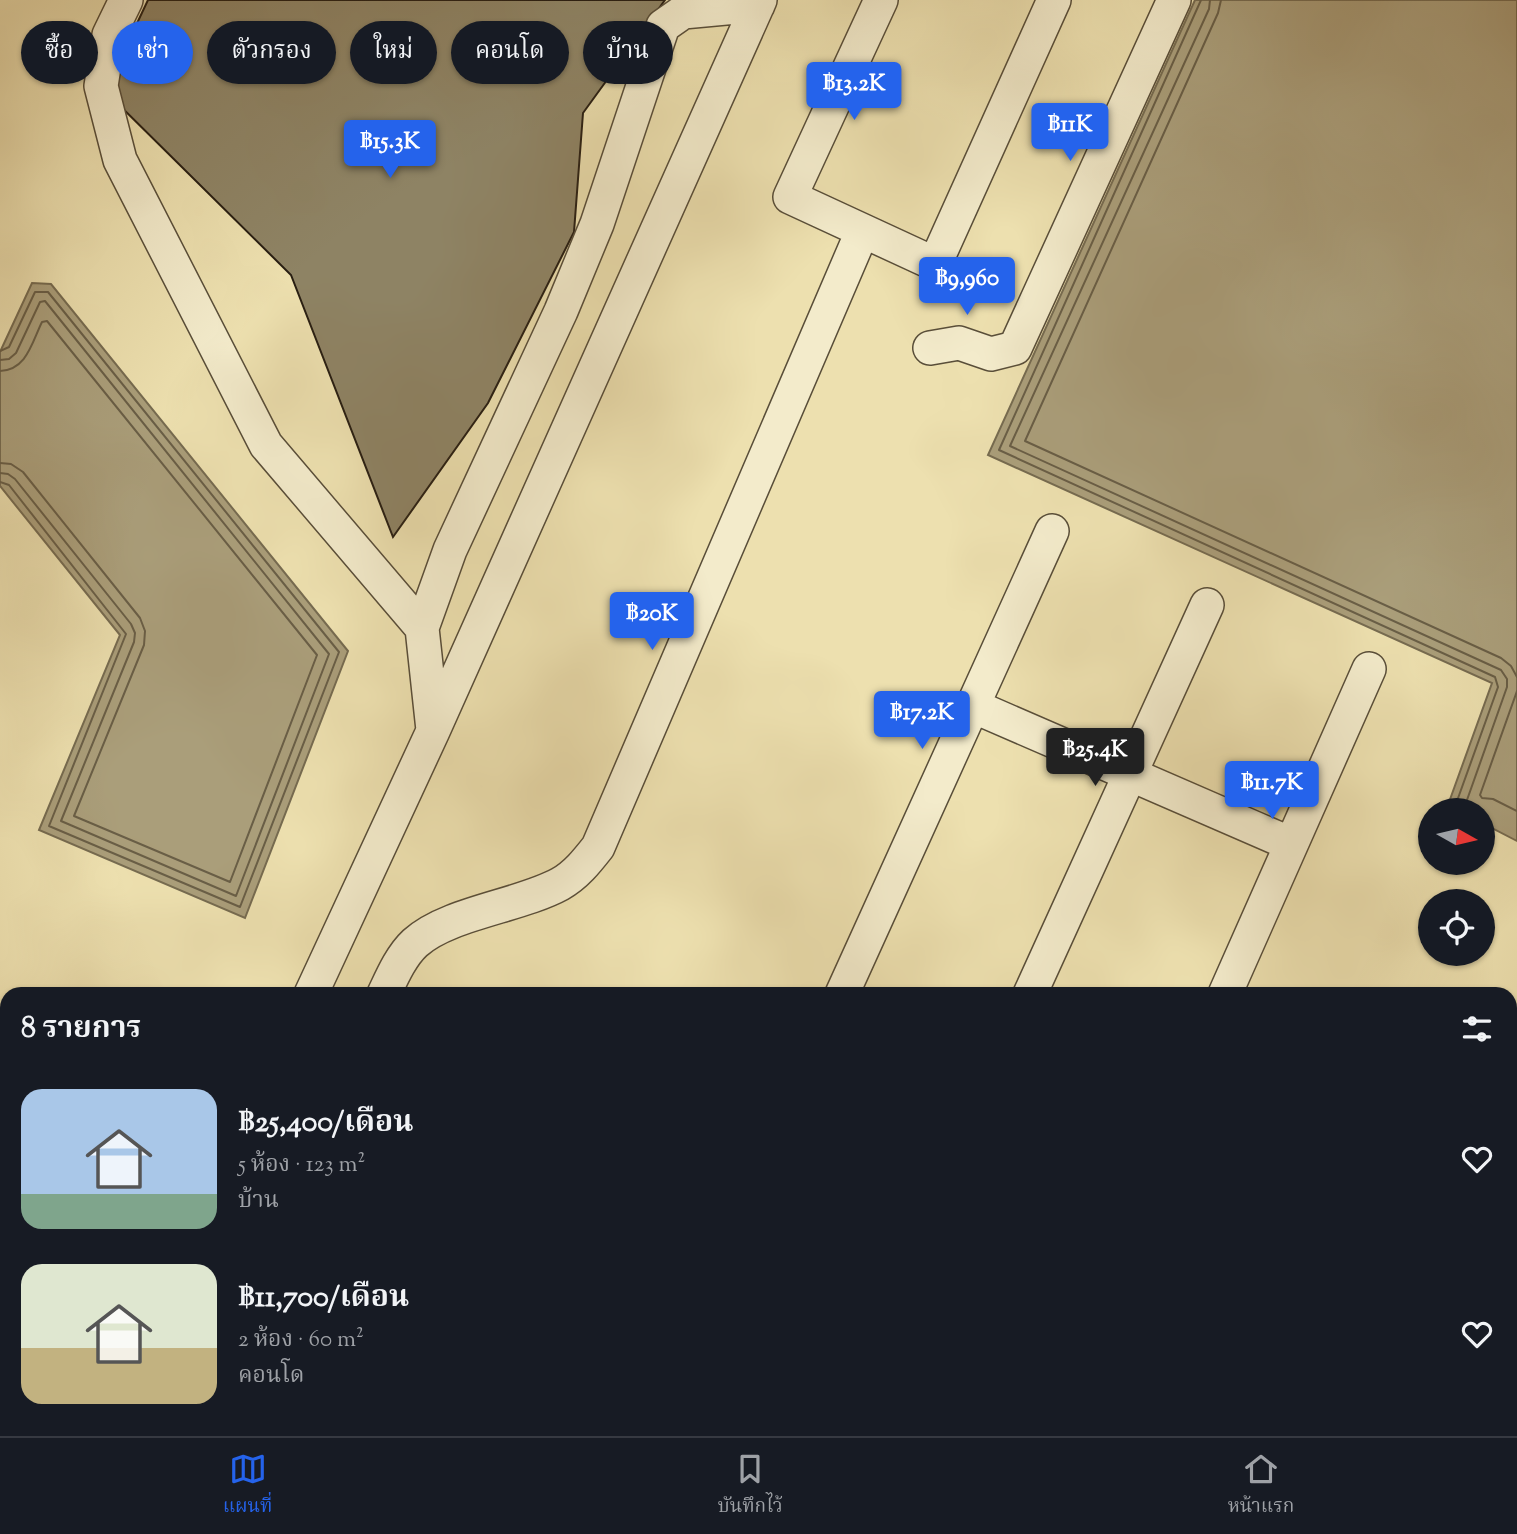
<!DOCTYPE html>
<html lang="th">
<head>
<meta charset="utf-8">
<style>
  :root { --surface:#171b24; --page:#242831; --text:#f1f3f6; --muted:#9ea1a6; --line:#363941; --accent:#2563eb }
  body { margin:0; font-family:"Sorts Mill Goudy","Noto Serif Thai",serif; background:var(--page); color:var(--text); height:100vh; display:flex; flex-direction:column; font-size:26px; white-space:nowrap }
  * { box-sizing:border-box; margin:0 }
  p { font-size:23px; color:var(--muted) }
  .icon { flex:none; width:38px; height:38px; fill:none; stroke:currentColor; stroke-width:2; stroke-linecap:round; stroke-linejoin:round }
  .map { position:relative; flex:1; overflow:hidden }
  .side { position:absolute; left:0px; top:987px; width:1517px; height:450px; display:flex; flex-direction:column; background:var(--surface); border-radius:21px 21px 0 0; box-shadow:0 2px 5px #0004 }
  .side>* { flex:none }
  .hud { position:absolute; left:21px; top:21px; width:700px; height:63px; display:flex; gap:14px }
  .needle { width:46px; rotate:98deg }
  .fabs { position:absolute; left:1418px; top:798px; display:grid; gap:14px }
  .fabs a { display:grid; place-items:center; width:77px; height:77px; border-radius:50%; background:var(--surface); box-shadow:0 2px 5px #0004; font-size:35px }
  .price { position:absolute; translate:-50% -60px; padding:0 16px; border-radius:7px; background:var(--accent); color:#fff; font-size:23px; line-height:46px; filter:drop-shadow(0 2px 4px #0008) }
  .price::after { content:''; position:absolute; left:50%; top:42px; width:21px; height:16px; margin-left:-10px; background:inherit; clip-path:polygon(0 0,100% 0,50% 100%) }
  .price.active { background:#222; color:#fff }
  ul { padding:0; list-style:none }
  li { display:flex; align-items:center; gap:21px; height:175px; padding:0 21px }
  li span { display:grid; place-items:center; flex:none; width:196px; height:140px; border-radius:21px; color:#555 }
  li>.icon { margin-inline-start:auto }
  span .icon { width:84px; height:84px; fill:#fffc; stroke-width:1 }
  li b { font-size:30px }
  h2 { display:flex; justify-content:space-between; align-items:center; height:84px; padding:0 21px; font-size:30px }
  .pill { padding:0 24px; border-radius:32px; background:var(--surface); box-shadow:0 2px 5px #0004; font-size:24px; line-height:63px }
  .pill.active { background:var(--accent); color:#fff }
  .dock { display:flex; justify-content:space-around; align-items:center; height:98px; border-top:2px solid var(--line); background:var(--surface); font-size:19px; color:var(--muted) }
  .dock a { display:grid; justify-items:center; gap:4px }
  .dock .active { color:var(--accent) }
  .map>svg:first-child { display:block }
</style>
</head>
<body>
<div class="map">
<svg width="1517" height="1436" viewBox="0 0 1517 1436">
  <rect width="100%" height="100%" fill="#ede0af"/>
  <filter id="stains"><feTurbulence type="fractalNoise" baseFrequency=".00286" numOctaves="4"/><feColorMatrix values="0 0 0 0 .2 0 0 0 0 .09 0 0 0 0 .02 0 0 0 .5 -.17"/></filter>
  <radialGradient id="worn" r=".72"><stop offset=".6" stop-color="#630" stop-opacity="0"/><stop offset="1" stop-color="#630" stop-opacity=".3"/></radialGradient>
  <path fill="#aa9e7a" stroke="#766b50" stroke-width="2" d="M1195,0H1517V841L1482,823V810H1457L1448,805L1492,683L988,455Z
    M32,283L51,284L348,651L245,918L39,830L120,635L0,486V352Z"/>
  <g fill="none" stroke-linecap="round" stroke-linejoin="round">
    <path stroke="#695e46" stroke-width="2" d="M1201,0L999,450L1495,677L1498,687L1457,801L1459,810
      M1210,0L1209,9L1010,446L1501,670L1507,679V687L1467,800L1468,810
      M1221,0L1218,13L1025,441L1501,658L1511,666L1517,677
      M0,351L9,347L35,292H48L339,652L240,907L49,826L126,634L9,485L0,482
      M0,360L9,359L16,353L40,302L45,301L329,654L236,896L61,821L134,642L135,633L131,624L15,479L8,474L0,473
      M0,371C27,370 32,342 42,322L47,321L317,655L230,882L74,816L144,645L145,631L140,618L23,472L11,464L0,463
      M1517,691L1480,795L1482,798L1493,799L1517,811"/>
  </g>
  <path fill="#8e8364" stroke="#281e12" stroke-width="2" d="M148,0H665L583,113L574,232L488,403L393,537L291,275L105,91Z"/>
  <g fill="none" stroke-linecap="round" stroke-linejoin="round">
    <g stroke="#594e39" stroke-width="36">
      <path id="minor" d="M126,0L109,35L101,86L120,160L266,445L422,628
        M881,0L790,197L935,264L1054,0
        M930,348L959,343L991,354L1015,348L1174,0
        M973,706L1291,844
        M433,730L422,628L450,550L561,311L597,224L663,26L683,12L758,5
        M311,994L433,731L760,0
        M384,994C392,977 401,956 415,943C448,913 520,906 560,884C576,875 587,861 598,847L862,232
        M842,994L1052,531
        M1030,994L1207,605
        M1225,994L1369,669
        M1510,1271L1517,1265
        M0,1359L7,1362
        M149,1430L176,1433L179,1430
        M780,1430L786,1436
        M1456,1430L1461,1436
        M391,1436L394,1430
        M573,1436L576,1430
        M1015,1436L1019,1430
        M1366,1436L1368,1430"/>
    </g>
    <use href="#minor" stroke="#f3ebcb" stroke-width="33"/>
  </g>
  <rect width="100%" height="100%" filter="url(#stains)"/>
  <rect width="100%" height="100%" fill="url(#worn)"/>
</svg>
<div class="fabs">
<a><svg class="needle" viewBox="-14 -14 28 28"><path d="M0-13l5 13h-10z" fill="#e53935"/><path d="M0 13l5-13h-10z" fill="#9ea1a6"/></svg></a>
<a><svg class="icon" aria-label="locate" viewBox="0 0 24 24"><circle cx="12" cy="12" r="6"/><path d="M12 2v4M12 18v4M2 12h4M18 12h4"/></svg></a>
</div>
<b class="price" style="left:854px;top:122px">฿13.2K</b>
<b class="price" style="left:1070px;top:163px">฿11K</b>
<b class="price" style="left:390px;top:180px">฿15.3K</b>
<b class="price" style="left:967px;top:317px">฿9,960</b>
<b class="price" style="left:652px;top:652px">฿20K</b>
<b class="price" style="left:922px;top:751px">฿17.2K</b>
<b class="price active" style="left:1095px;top:788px">฿25.4K</b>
<b class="price" style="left:1272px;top:821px">฿11.7K</b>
<div class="hud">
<a class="pill">ซื้อ</a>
<a class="pill active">เช่า</a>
<a class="pill">ตัวกรอง</a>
<a class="pill">ใหม่</a>
<a class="pill">คอนโด</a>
<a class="pill">บ้าน</a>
</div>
<section class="side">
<h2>8 รายการ<svg class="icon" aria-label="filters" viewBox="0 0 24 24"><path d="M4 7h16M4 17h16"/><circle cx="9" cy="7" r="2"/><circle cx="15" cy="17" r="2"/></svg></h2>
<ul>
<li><span style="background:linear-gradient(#a9c7e8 75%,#7fa58c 0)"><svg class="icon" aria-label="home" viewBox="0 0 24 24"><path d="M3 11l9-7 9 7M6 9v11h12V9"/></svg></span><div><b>฿25,400/เดือน</b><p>5 ห้อง · 123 m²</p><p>บ้าน</p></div><svg class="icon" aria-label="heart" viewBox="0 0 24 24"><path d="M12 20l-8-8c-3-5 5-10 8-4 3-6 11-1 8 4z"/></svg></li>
<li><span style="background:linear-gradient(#dfe7d0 60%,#c2b280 0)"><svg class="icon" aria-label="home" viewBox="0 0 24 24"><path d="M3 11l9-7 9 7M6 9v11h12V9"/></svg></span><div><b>฿11,700/เดือน</b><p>2 ห้อง · 60 m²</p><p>คอนโด</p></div><svg class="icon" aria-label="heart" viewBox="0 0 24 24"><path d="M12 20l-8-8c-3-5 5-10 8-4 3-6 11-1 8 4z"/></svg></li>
</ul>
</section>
</div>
<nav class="dock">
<a class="active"><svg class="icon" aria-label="map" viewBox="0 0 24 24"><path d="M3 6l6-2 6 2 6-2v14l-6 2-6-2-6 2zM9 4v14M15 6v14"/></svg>แผนที่</a>
<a><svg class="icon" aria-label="saved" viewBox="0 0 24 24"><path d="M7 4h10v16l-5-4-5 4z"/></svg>บันทึกไว้</a>
<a><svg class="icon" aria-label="home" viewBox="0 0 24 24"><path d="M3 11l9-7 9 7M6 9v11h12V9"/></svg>หน้าแรก</a>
</nav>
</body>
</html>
